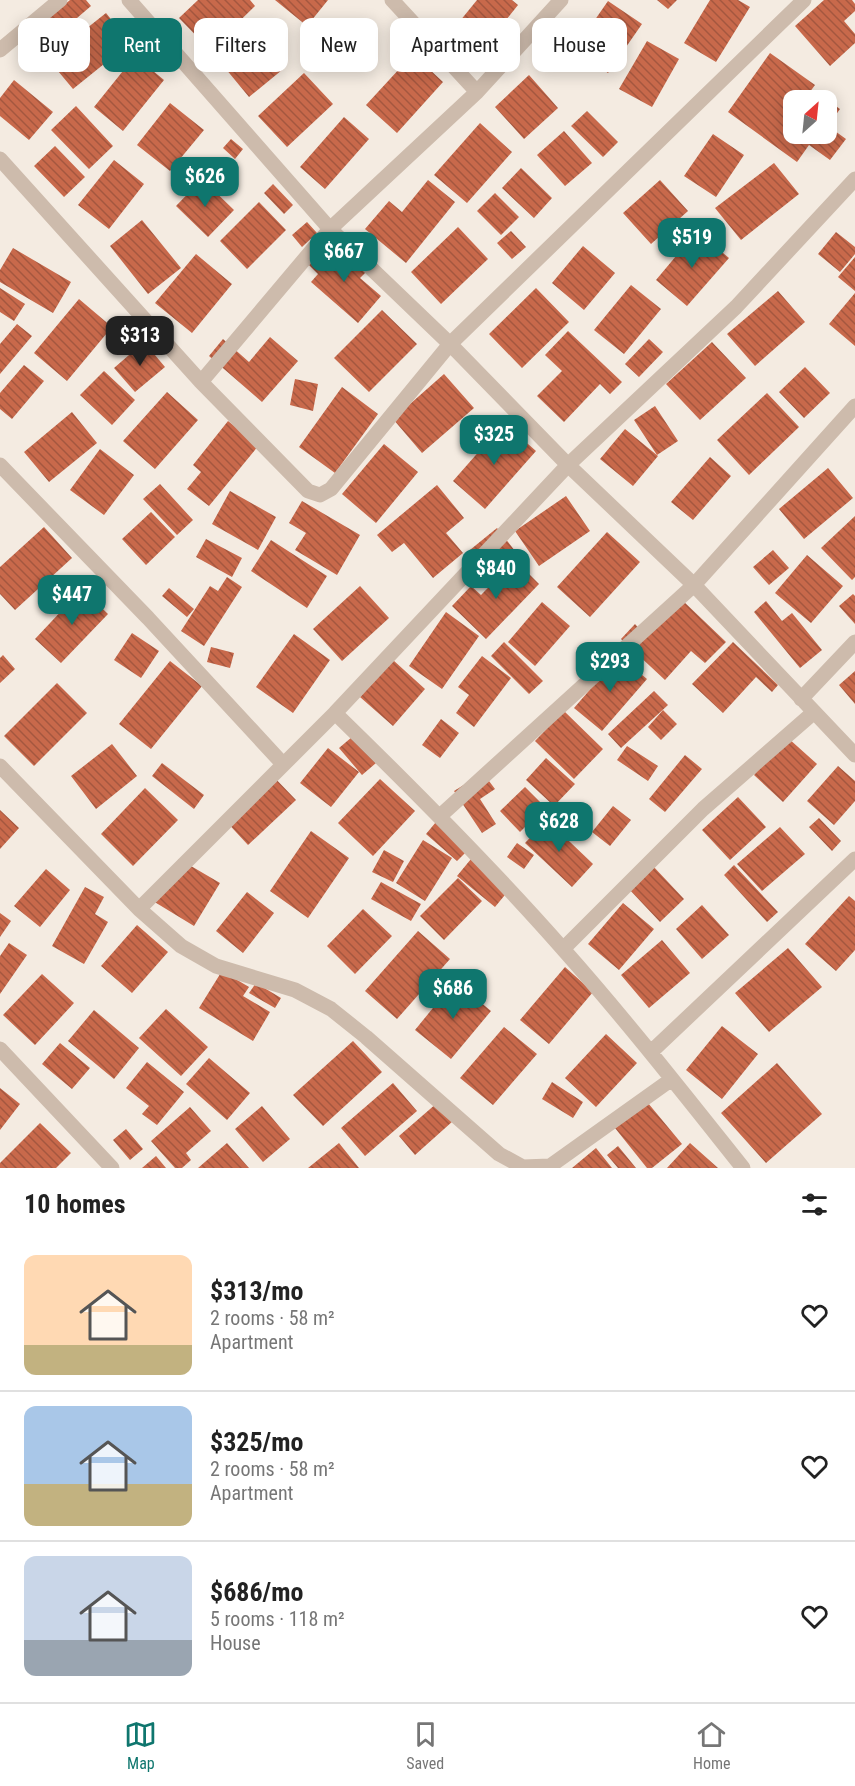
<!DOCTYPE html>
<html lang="en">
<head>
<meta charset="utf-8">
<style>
  :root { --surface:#fff; --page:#f2f2f2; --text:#222; --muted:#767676; --line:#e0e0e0; --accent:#0f766e }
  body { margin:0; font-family:"Roboto Condensed",sans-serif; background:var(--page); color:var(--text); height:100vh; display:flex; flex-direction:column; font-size:22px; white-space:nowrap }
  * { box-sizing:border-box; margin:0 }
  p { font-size:20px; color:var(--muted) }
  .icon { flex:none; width:33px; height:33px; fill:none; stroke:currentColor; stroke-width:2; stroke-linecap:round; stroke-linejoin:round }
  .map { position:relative; height:1168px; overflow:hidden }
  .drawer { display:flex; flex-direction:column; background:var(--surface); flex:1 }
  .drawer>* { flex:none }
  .hud { position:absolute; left:18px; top:18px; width:819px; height:54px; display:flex; gap:12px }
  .needle { width:39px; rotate:27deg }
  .fabs { position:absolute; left:783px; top:90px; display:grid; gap:12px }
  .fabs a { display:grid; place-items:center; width:54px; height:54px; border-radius:12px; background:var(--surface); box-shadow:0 3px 15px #0003; font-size:30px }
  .price { position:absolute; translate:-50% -51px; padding:0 14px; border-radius:12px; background:var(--accent); color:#fff; font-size:20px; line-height:39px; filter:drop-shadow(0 2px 3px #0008) }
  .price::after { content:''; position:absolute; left:50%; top:36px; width:18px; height:14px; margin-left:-9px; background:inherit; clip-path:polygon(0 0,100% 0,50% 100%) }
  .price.on { background:#222; color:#fff }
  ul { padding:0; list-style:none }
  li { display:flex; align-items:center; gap:18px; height:150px; padding:0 24px }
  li+li { border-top:2px solid var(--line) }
  li span { display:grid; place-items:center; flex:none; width:168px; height:120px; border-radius:12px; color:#555 }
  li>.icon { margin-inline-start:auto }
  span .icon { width:72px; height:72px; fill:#fffc; stroke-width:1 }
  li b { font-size:26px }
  h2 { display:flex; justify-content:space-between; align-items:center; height:72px; padding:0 24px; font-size:26px }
  .tag { padding:0 21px; border-radius:12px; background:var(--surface); box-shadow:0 3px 15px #0003; font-size:21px; line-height:54px }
  .tag.on { background:var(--accent); color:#fff }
  .tab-bar { display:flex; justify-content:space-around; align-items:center; height:84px; border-top:2px solid var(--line); background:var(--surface); font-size:16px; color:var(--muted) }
  .tab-bar a { display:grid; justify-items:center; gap:3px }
  .tab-bar .on { color:var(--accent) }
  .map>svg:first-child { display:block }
</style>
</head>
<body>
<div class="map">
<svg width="855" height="1168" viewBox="0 0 855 1168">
  <defs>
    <pattern id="building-back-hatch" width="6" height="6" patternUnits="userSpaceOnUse" patternTransform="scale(1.5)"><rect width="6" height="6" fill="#c8694b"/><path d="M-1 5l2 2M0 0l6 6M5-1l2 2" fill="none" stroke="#a4573f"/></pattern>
  </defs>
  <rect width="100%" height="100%" fill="#f4ebe1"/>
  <path fill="url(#building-back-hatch)" d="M70,0H86L91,6L35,54L23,40Z
    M198,0H250L255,6L210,50L179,18Z
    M275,0H328L307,26Z
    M477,0H512L518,5L479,54L451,32Z
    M657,0H677L668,9Z
    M710,0H738L750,7L716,62L684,43Z
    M824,0H852L855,4V11L844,21L855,34V43L830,66L795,26Z
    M608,1L642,24L608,73L574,50Z
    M106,13L130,43L73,89L48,59Z
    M339,21L378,46L369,59L345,43L333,62L318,53Z
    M249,30L282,70L249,97L216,57Z
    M647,41L679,59L652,107L619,89Z
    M770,53L815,85L804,100H794V114L787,124L794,128V134H826V100H819L822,96L840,109L828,126L846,139L830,160L809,145L797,162L728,112Z
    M413,54L443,82L397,133L366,105Z
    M135,56L164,80L123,131L94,107Z
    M304,73L333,104L287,147L258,116Z
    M529,75L558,108L524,139L495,107Z
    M14,80L53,112L29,140L0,116V98Z
    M170,103L204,130L170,171L137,145Z
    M76,106L113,146L89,169L51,130Z
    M587,111L618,142L603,157L571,126Z
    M344,117L369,139L325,189L300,167Z
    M480,123L512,152L467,203L434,175Z
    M564,131L592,163L565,186L537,155Z
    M713,134L744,155L716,197L684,176Z
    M231,139L243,149L235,159L223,148Z
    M55,146L85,177L64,197L34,166Z
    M114,160L144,184L109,229L78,205Z
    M774,163L799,194L741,240L715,208Z
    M521,168L552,198L534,218L502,188Z
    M202,179L234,210L208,237L176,206Z
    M428,180L455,202L406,263L365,229L389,201L402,212Z
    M660,180L688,211L651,244L623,213Z
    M273,184L293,205L284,214L264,193Z
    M495,193L519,217L501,235L477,211Z
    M259,202L286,230L247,269L220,241Z
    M142,220L181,268L148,294L110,246Z
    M307,222L317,233L302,247L292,235Z
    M458,227L488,259L441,304L411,272Z
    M511,231L526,247L512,259L497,243Z
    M697,231L729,258L687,306L656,280Z
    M836,232L855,247V254L840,272L818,254Z
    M583,246L615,273L584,310L552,283Z
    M324,247L338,260L345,251L367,271L360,278L381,296L358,323L311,282L318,274L309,265Z
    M13,248L71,282L53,313L0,282V270Z
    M196,254L232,284L192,333L155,303Z
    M855,257V291L838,277Z
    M631,285L661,309L624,354L594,330Z
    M0,288L25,304L14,321L0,312Z
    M536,288L569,322L522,368L489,334Z
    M778,291L805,322L755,366L727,334Z
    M855,293V346L829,324Z
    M79,299L112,327L67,381L34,353Z
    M382,310L417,344L369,392L334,358Z
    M17,324L32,336L0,374V344Z
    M568,331L622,382L610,394L600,384L564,422L537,396L562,371L545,355Z
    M270,337L298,361L262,402L209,356L223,339L249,362Z
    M649,339L663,352L639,377L625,364Z
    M144,342L165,367L135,392L114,368Z
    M712,342L746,378L700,420L666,384Z
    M24,365L44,381L12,419L0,409V393Z
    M805,367L830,393L804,418L779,392Z
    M104,371L135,400L112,425L80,395Z
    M444,374L474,408L422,453L393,419Z
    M295,379L318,384L313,411L290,405Z
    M342,387L378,414L335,473L299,447Z
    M167,392L198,420L155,469L123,441Z
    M767,393L799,427L749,475L717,440Z
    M655,406L678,441L657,455L634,420Z
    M72,412L97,443L49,482L24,452Z
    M228,421L259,445L209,506L187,489L201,472L193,465Z
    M504,423L536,451L485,509L453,481Z
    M625,429L658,456L633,486L600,459Z
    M384,444L418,472L376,523L342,494Z
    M100,449L134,475L104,515L70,490Z
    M710,457L731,476L693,520L671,502Z
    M828,468L853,498L804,539L779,509Z
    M160,484L193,520L177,535L143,499Z
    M437,485L464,518L446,533L463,553L433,578L404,543L392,552L377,535Z
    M230,491L276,517L258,550L212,524Z
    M566,496L590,531L539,566L515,531Z
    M302,501L360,535L337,575L295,550L306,533L289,523Z
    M151,512L175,537L146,565L122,539Z
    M855,516V577L852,580L821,548Z
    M44,527L72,558L15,610L0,594V567Z
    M497,528L519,556L488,582L465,554Z
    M607,532L640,562L590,617L557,587Z
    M206,539L242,558L232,577L196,557Z
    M271,540L327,576L307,608L251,571Z
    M773,550L789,568L769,585L753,567Z
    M807,555L843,586L811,623L775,593Z
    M515,560L539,584L486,639L452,606L471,586L481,595Z
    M227,577L242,587L204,646L181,631L210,586L218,591Z
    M360,586L389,618L342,661L313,629Z
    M169,588L194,609L187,617L162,596Z
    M82,589L108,614L61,663L35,639Z
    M853,594L855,596V624L839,606Z
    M681,599L726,642L705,663L691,651L665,680L621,639L635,624L646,636Z
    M766,601L782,621L792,613L822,650L800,668L754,612Z
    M542,602L570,626L535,666L508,642Z
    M446,612L479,636L442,689L409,666Z
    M132,633L159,651L141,678L114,660Z
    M294,634L330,660L293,713L256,687Z
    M504,642L543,681L529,694L491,656Z
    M733,642L778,685L772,692L756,677L723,713L692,684Z
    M211,647L234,653L230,668L207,662Z
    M3,655L15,669L0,683V658Z
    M482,656L511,678L474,727L456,713L469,695L458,687Z
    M619,656L647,679L602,731L574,708Z
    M393,660L425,689L393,726L360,697Z
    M170,661L202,686L151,749L119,724Z
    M855,671V704L839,685Z
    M57,683L87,713L34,766L4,736Z
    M654,691L668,705L621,748L608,734Z
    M663,710L677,724L661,740L648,727Z
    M564,711L603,749L574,779L535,741Z
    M441,719L459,733L440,758L422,745Z
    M352,737L376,763L362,775L339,748Z
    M788,738L817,764L783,802L754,775Z
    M112,744L137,776L96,809L71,776Z
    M627,746L658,766L648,781L617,760Z
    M328,748L359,772L331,807L300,783Z
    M685,755L702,769L665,812L649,799Z
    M546,758L575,784L554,806L526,780Z
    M162,763L204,795L194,809L152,776Z
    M838,766L855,781V801L834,825L807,801Z
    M270,773L296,800L248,845L223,818Z
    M483,773L495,789L480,799L496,824L482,833L454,791Z
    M380,779L415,811L373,856L338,823Z
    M525,787L545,807L520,832L500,811Z
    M145,788L178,820L133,866L101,834Z
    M738,797L766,827L730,860L702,830Z
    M613,806L631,820L610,846L592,832Z
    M0,810L19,828L0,849Z
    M819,818L841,841L832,851L809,827Z
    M547,820L593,864L572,887L525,843Z
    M436,822L468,850L457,861L426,834Z
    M780,827L805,854L762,891L737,864Z
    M311,831L349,858L308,918L270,891Z
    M423,840L452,858L425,901L396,883Z
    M517,843L534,855L524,869L507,857Z
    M384,850L404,861L393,882L372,872Z
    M179,859L220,883L194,926L153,901Z
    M471,859L509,890L495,907L457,876Z
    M652,865L684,899L660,922L628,888Z
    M734,865L778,912L767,922L724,875Z
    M46,869L70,890L40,927L14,906Z
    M458,878L482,901L444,940L420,916Z
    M381,882L421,904L411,921L371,899Z
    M85,887L104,897L95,914L108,922L84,964L52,946Z
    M247,892L274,913L243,953L216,931Z
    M849,896L855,901V950L836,971L805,944Z
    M623,903L654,929L619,970L588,944Z
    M702,905L729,935L702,959L676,929Z
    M363,909L392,936L355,974L327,946Z
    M0,913L11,921L0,937Z
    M137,925L168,952L132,993L101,966Z
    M418,931L450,959L397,1019L365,991Z
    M662,940L690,973L649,1008L621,975Z
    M9,943L27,955L0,994V956Z
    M788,948L822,987L769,1032L735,993Z
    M565,967L593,992L549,1044L520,1020Z
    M222,971L249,987L243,996L270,1012L253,1041L199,1008Z
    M42,974L74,1003L35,1045L3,1015Z
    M455,981L491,1011L451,1059L415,1030Z
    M256,983L281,998L275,1008L249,993Z
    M166,1009L208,1047L181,1076L139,1038Z
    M94,1010L139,1048L114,1079L68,1041Z
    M722,1026L758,1054L722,1099L686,1070Z
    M504,1027L537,1054L493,1105L460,1078Z
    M606,1034L637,1063L596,1107L565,1078Z
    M353,1041L382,1072L323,1126L293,1095Z
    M60,1043L90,1068L72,1089L42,1064Z
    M209,1058L250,1093L227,1120L186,1084Z
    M147,1062L184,1092L157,1125L142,1114L149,1106L126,1088Z
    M777,1063L822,1114L766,1163L721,1113Z
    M552,1082L583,1102L573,1118L542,1099Z
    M393,1083L417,1111L365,1156L341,1128Z
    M0,1088L20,1104L0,1130Z
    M643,1097L682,1144L652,1168H647L611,1123Z
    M437,1103L453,1121L415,1155L399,1136Z
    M262,1106L290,1139L263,1162L235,1129Z
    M190,1107L211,1131L186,1153L191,1160L182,1168H175L151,1141Z
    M40,1123L71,1153L56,1168H0V1163Z
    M126,1129L143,1149L130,1160L113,1140Z
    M227,1143L249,1168H198Z
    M339,1143L359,1168H308Z
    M690,1143L718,1168H667Z
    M618,1146L636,1168H618L607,1155Z
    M596,1148L612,1168H572Z
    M156,1156L166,1168H142Z"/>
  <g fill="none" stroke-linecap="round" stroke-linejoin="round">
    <path stroke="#cdbbac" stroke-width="15" d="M129,0L330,229L450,344L568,465L694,585L855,755
      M392,0L477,92
      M0,50L60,0
      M0,159L201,382L308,491L320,495L331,489L450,344L804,0
      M201,382L330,229L477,92L561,0
      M0,465L148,618L283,764
      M801,699L855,642
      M335,713C414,790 491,867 563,949C626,1020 684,1094 743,1168
      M0,766L139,909L181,946L216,966L295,990L331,1009L366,1037L499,1154L523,1167L550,1166L672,1079
      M440,816L694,585L855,406
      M139,909L335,713L568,465L736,307L855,179
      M563,949L703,809L813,713
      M0,1049L112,1168
      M651,1052L855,859"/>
  </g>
</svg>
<div class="fabs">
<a><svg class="needle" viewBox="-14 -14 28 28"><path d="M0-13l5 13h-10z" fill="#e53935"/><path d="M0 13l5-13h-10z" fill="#767676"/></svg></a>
</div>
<b class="price" style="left:205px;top:208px">$626</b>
<b class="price" style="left:692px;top:269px">$519</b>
<b class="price" style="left:344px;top:283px">$667</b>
<b class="price on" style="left:140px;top:367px">$313</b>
<b class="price" style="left:494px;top:466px">$325</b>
<b class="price" style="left:496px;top:600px">$840</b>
<b class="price" style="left:72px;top:626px">$447</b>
<b class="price" style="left:610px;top:693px">$293</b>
<b class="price" style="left:559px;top:853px">$628</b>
<b class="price" style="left:453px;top:1020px">$686</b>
<div class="hud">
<a class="tag">Buy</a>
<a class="tag on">Rent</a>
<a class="tag">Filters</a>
<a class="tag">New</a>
<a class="tag">Apartment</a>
<a class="tag">House</a>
</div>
</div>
<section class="drawer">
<h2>10 homes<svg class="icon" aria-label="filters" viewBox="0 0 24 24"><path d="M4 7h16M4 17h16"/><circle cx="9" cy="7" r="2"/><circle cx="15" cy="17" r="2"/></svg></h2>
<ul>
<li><span style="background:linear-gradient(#ffd9b3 75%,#c2b280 0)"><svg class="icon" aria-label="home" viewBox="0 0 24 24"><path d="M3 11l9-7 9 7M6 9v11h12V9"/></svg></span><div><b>$313/mo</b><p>2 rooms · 58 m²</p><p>Apartment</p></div><svg class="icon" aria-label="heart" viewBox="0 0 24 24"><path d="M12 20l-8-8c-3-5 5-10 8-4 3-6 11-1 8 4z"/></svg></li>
<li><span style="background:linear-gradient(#a9c7e8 65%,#c2b280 0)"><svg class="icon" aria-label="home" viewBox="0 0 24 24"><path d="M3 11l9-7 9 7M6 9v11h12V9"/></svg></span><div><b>$325/mo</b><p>2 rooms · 58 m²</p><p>Apartment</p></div><svg class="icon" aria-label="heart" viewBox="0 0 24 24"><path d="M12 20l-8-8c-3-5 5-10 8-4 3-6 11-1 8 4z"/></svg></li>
<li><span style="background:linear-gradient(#c9d6e8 70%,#9aa5b1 0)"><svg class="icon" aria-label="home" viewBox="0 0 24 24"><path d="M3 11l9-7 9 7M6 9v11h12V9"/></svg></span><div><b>$686/mo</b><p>5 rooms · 118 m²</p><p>House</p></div><svg class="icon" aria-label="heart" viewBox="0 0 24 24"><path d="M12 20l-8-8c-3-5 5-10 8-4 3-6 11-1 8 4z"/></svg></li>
</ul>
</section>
<nav class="tab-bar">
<a class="on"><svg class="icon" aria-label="map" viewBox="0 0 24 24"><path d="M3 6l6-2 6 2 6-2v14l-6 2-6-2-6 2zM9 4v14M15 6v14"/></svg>Map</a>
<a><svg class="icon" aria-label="saved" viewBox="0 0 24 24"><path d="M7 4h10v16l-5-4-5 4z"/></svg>Saved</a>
<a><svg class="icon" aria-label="home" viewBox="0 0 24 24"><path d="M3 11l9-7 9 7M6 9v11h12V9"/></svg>Home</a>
</nav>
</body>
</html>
